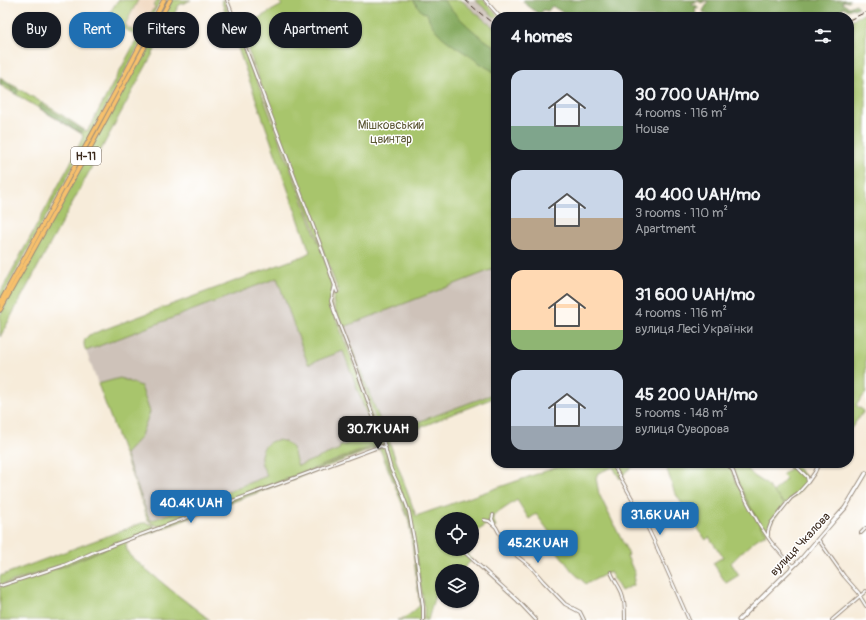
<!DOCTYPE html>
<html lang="en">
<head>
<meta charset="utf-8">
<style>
  :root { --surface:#171b24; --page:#20242c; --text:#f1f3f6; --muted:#9ea1a6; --accent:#1f6fb2 }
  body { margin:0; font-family:Pangolin,sans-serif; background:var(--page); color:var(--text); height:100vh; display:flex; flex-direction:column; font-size:15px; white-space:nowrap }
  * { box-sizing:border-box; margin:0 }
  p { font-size:13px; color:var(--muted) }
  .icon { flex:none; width:22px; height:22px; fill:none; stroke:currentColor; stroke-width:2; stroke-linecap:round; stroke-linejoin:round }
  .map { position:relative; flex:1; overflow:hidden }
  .drawer { position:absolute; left:491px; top:12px; width:363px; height:456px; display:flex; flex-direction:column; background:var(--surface); border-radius:16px; box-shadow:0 1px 3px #0004 }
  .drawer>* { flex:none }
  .guide { position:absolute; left:12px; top:12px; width:380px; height:36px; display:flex; gap:8px }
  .controls { position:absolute; left:435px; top:512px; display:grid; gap:8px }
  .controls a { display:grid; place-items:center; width:44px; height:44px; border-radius:50%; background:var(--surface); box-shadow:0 1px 3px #0004; font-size:20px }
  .price { position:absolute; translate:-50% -34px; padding:0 9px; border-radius:8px; background:var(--accent); color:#fff; font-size:13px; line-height:26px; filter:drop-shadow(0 1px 2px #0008) }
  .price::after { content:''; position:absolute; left:50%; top:24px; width:12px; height:9px; margin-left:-6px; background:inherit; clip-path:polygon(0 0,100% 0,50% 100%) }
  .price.current { background:#222; color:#fff }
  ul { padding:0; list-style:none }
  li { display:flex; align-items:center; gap:12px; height:100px; padding:0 20px }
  li span { display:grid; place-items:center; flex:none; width:112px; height:80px; border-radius:12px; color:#555 }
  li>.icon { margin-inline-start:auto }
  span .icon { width:48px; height:48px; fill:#fffc; stroke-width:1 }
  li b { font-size:17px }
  h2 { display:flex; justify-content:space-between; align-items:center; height:48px; padding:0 20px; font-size:17px }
  .pill { padding:0 14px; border-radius:16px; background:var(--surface); box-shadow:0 1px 3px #0004; font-size:14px; line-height:36px }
  .pill.current { background:var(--accent); color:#fff }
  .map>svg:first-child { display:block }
</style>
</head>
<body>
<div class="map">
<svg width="866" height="620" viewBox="0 0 866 620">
  <rect width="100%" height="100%" fill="#fff"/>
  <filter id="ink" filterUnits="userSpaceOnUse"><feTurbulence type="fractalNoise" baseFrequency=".025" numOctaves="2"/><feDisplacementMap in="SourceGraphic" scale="8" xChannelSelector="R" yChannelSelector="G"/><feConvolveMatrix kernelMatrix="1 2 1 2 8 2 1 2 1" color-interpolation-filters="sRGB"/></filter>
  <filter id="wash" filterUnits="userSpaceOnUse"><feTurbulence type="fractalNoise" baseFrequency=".012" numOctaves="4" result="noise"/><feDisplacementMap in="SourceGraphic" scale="16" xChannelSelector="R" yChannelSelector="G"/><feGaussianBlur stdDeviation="0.9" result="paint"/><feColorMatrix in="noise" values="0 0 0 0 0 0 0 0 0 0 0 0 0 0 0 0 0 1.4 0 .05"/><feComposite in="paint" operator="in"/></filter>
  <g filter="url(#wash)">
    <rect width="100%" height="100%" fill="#f7ecda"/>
    <path fill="#f0d6bc" d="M136,0H161L145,30L141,42L137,35L124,25Z"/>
    <path fill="#cec2b9" d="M461,0H475L496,18V29L478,15Z
      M496,268V393L385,434L344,327Z
      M277,278L308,364L343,350L375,434L340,447V449L298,466L295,455L292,448L286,443L281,440H275L269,442L264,447V470L267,476L150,521L125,454L140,438L120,378L98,384L86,351Z"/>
    <path fill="#a8c56c" stroke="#727845" d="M118,0H138L125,25L126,26L127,25V27L130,29L131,28V29L138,34L141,42L0,301V293L70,164L83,137L82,134L0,85V77L59,113L86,131L88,130L137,39L134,34L107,20L106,18Z
      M157,0H161L144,30L143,29L153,9L154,10L155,7L154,6Z
      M172,0H191L179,5L0,337V315L146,45Z
      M221,0H224L238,36H240L322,252L333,284L330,301L333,311L356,370L377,431L383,443L382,445L373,446L160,527C150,522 146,522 145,510L98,384L120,378L141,386L150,412L140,438L125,454L150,521L267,476C264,469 260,463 261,455C264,439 283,435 292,448C295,453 295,460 298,466L340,449L339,447L374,434L343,351L308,364L277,278L86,351C83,344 83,340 89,335L303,256L310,252Z
      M278,0H461L478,15L496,29V268L344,327L385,434L496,393V397L447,416L389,441L416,516L560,466L563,463H642C637,466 628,468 624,474C623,476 622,478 620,479L613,467L598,473L596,478L599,494L629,555L627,556L635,574L633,585L621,591L610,572L586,584L572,571L554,547L549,550L542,541L551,534L536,514L529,519L517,500L493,516V519L496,527L495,528L489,522L472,536V519H442V549H472V548H473L467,555L472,560L462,570L463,571H451L447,567L445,571H442V579L435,595L428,620H424V607L409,512L391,469L385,444L379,430L358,369L335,310L333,301L334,295L337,293H339L242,34L256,26L253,21L282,5Z
      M475,0H484L499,17H496V18Z
      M866,13V393L856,405L864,411L849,431V21Z
      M374,447C378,447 383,446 385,450L390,469L401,491L410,519L419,586L422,620H397C407,618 413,612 420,605L409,521L380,449L376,448L129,541L126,545L127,550L130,556L171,590L210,620H0V587L64,566L126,540L63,565L0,585V576L142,523H147L153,525L154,527L153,530Z
      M665,463H726L732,471L736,482L766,535C758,535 738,556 731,563L739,575L726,583L713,563L723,557L709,537L706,540L694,523L674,491Z
      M728,463H742L754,476L765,483L784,504V506L771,522L766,534L757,519L739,485L735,475Z
      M794,465L806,477L807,482L798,493L785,504L773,492L786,479L782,475Z"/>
    <path fill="#86aa60" stroke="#606a3f" d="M413,0H443C459,18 475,35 496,47V73C487,68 478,62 470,56C453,45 432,34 427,13L422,12Z
      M524,0H850L849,2L843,1L842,3L848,7L852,6L853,5L856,4L859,7L854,9L852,8L849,10L843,7L842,9L840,11L842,12V15H840L838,13L835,17H702L705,15L707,16L708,14L707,13H704L703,11L704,9L708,3L707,1H705L701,3L699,1L692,3L693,5L697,6L699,8H695L696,13L693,16L690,15L689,17H570L552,6L548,11L543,10L540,15L523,2Z
      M0,79L18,90L17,94L12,92V89L3,84H0Z
      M41,104L83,131V132L82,133L42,110L39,106Z"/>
  </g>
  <g filter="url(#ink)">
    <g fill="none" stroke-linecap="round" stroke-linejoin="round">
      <g stroke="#998b7c" stroke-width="4">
        <path id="minor" d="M227,0L319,241L337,292
          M485,0L500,17
          M335,285L331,301L334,311L357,370L378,430L383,440L391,469L401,490L409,512L415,545L423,607V620
          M612,463L642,516L654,541L689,620
          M727,463L733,471L738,485L759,524L771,542L793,567
          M808,482L815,472L819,463
          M493,515L492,519L495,526
          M484,520L489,521L496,527L503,540L517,556L531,567L543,581L565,604L580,612L584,620
          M861,533L866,528
          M768,536V531L771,523L791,498L798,493L808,482L807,477L793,463
          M818,539L844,576L859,593L861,598L866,606
          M461,549L517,600L536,620
          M611,572C613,578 617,583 620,589C625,598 625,610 625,620
          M0,586L62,566L94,552L381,446L386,449
          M832,620L860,596L866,591"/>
      </g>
      <g stroke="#998b7c" stroke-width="5">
        <path id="tertiary" d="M739,620L801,559L836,518L845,508L866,473"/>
      </g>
      <g stroke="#998b7c" stroke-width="5.5">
        <path id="primary" d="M0,303L123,78L164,0
          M0,310L84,159L170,0"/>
      </g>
      <use href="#minor" stroke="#fff" stroke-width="2"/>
      <use href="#tertiary" stroke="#fff" stroke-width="3"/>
      <use href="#primary" stroke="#f7c06c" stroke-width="3.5"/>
      <path stroke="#3b2a1e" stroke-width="1" stroke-dasharray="6 3" stroke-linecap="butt" d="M465,0L480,13L496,26
        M849,20L866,12"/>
    </g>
  </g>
  <g text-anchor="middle" stroke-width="3" stroke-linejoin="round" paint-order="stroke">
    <rect fill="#fff" stroke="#766a62" stroke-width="1" x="71" y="147" width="30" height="18" rx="3"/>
    <g font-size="11" font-weight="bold" fill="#3b2a1e">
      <text x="86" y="160">Н-11</text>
    </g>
    <g font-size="12" fill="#5c5835" stroke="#fff">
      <text x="391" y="129">Мішковський<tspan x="391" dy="14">цвинтар</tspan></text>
    </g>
    <g font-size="12" fill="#3b2a1e" stroke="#fff">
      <text transform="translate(800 544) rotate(-47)" y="4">вулиця Чкалова</text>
    </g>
  </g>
</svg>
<div class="controls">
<a><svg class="icon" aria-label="locate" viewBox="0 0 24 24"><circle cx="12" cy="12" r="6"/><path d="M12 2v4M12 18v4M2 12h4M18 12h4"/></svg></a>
<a><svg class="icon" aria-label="layers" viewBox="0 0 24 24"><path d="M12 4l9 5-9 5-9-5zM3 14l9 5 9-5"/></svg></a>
</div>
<b class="price current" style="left:378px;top:450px">30.7K UAH</b>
<b class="price" style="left:191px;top:524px">40.4K UAH</b>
<b class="price" style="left:660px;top:536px">31.6K UAH</b>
<b class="price" style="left:538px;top:564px">45.2K UAH</b>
<div class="guide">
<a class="pill">Buy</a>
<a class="pill current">Rent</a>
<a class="pill">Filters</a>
<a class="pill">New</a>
<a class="pill">Apartment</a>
</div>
<section class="drawer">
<h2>4 homes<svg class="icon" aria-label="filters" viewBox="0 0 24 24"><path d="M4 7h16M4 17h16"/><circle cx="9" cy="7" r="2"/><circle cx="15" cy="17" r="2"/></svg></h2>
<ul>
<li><span style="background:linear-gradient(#c9d6e8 70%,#7fa58c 0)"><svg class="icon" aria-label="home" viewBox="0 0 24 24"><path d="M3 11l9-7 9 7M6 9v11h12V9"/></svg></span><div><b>30 700 UAH/mo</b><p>4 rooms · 116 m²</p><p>House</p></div></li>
<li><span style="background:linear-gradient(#c9d6e8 60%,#b9a48a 0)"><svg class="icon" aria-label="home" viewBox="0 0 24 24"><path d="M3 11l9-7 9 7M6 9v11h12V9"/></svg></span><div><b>40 400 UAH/mo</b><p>3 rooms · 110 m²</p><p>Apartment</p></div></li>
<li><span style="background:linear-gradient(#ffd9b3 75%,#8fb573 0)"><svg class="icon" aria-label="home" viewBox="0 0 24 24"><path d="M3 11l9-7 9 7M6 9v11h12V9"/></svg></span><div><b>31 600 UAH/mo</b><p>4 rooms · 116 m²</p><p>вулиця Лесі Українки</p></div></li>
<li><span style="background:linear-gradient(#c9d6e8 70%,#9aa5b1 0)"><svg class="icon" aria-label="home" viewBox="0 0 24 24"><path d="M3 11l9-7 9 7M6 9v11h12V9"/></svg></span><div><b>45 200 UAH/mo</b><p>5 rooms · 148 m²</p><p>вулиця Суворова</p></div></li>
</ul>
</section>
</div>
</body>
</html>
